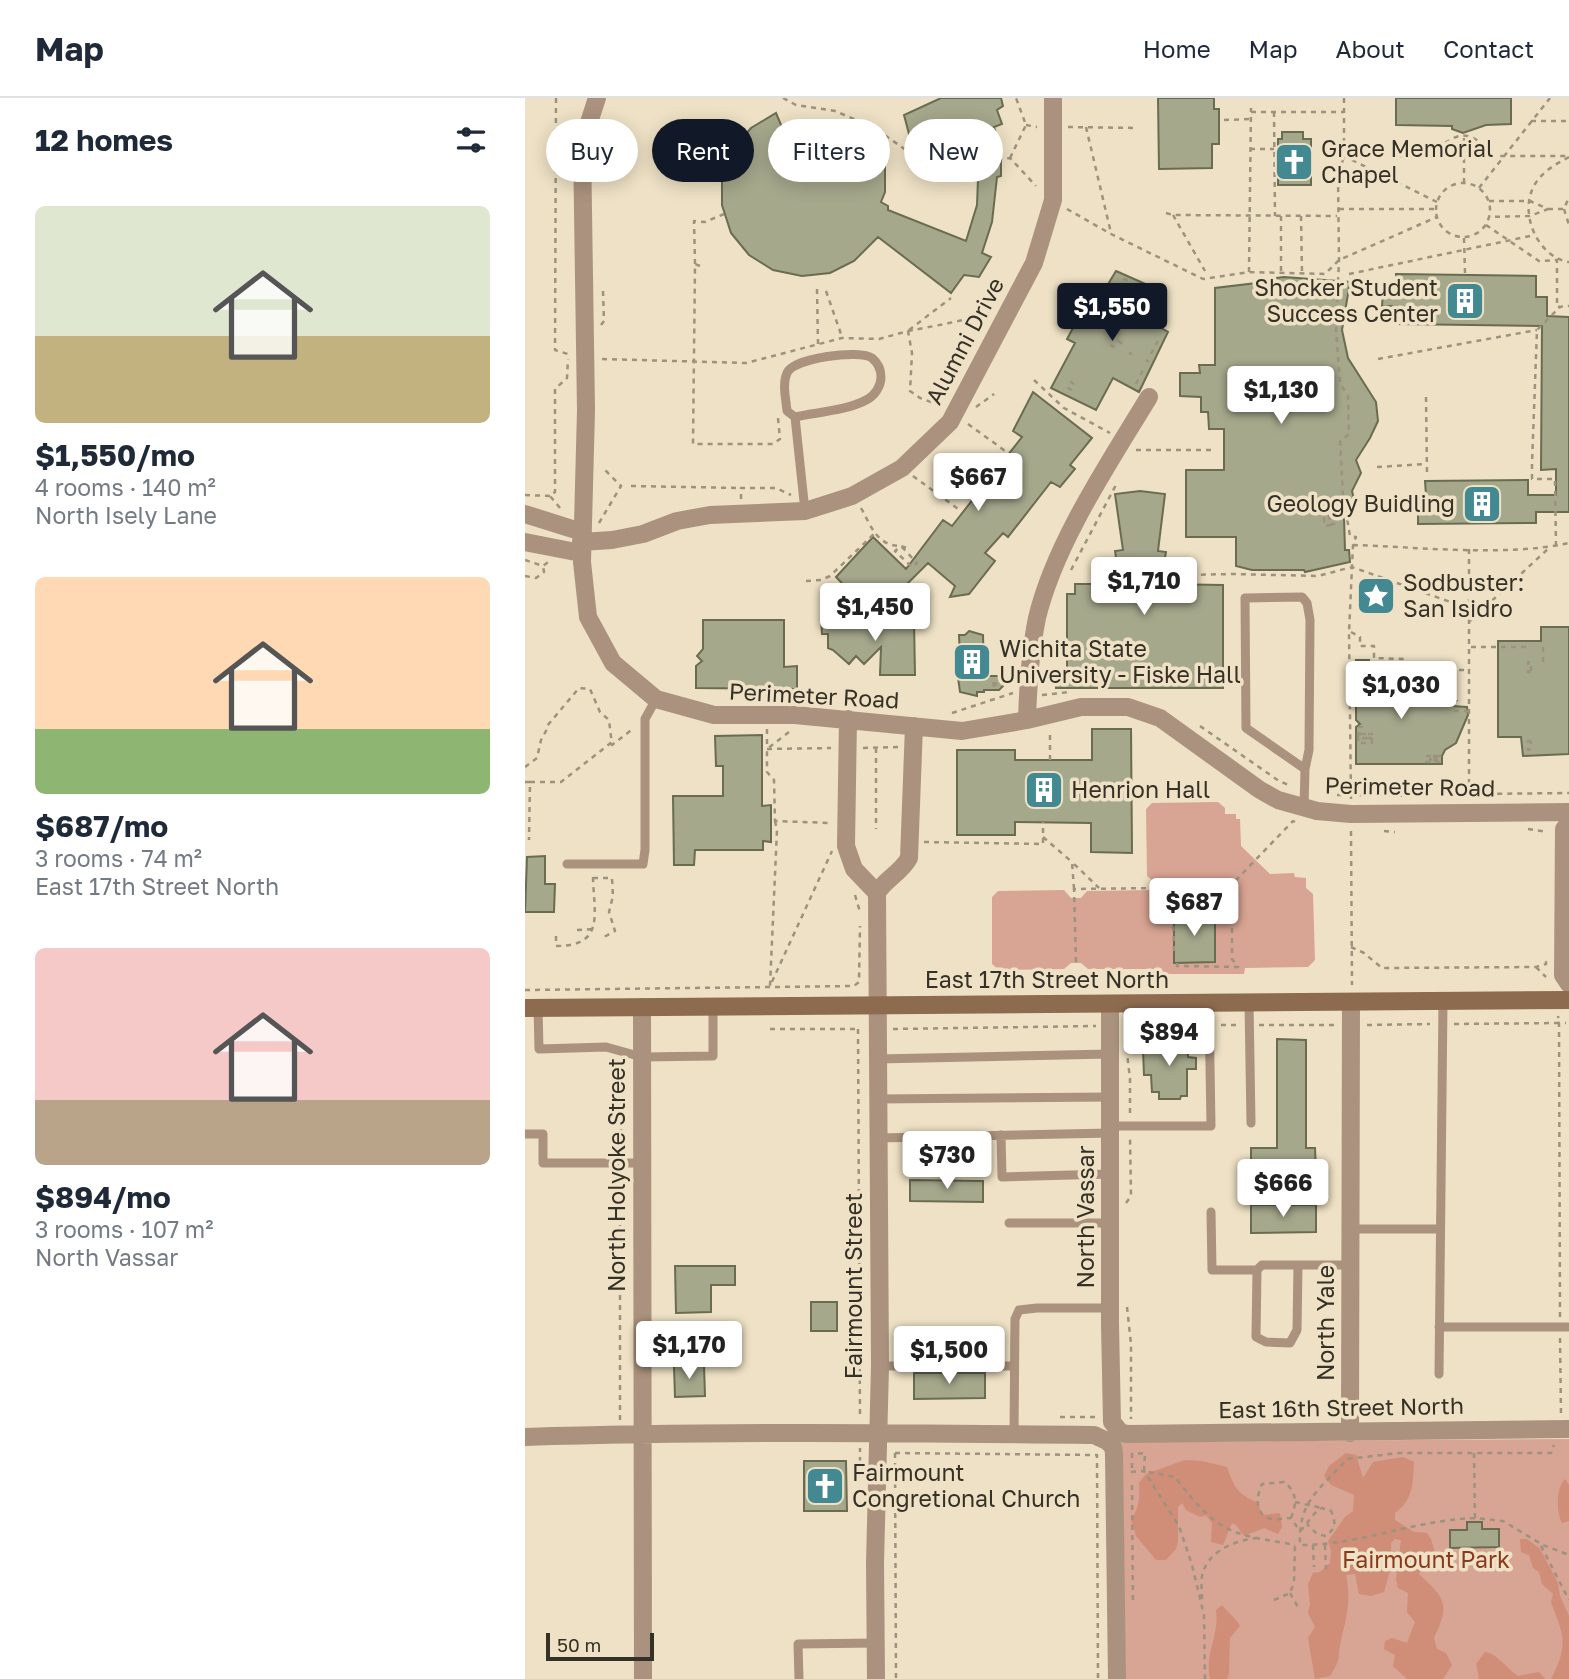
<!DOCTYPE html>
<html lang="en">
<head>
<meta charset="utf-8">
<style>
  :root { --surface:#fff; --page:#f6f6f7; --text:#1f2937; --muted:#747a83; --line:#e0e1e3; --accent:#111827 }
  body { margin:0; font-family:"Golos Text",sans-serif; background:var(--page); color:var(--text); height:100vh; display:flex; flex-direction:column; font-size:26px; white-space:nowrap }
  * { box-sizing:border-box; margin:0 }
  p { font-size:23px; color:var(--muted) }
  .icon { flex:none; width:38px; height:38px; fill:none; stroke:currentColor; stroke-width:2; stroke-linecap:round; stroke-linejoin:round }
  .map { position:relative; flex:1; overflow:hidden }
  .details { display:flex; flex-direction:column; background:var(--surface); width:525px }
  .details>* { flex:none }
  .top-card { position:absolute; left:21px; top:21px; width:665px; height:63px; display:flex; gap:14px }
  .scale { position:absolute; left:21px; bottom:18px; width:108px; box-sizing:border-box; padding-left:7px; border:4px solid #363126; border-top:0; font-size:19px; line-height:24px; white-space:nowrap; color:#363126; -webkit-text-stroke:5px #eee1c5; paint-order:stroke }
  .price { position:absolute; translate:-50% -60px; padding:0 16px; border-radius:7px; background:#fff; color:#222; font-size:23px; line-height:46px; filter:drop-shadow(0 2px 4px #0008) }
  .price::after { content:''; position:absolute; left:50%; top:42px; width:21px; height:16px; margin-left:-10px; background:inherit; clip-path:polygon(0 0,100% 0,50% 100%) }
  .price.current { background:var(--accent); color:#fff }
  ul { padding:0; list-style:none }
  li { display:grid; align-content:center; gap:14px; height:371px; padding:0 35px }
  li span { display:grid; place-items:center; height:217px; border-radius:10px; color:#555 }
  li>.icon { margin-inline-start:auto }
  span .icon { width:126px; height:126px; fill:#fffc; stroke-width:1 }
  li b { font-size:30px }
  h2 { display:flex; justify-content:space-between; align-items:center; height:84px; padding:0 35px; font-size:30px }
  .pill { padding:0 24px; border-radius:32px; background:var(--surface); box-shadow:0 4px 18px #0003; font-size:24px; line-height:63px }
  .pill.current { background:var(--accent); color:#fff }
  header { display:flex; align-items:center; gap:42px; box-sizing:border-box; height:98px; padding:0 35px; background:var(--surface); border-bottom:2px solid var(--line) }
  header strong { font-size:33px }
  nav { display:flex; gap:38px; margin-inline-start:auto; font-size:24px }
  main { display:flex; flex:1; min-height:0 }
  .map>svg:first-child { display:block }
</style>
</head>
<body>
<header>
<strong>Map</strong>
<nav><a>Home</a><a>Map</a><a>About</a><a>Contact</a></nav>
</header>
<main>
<section class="details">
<h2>12 homes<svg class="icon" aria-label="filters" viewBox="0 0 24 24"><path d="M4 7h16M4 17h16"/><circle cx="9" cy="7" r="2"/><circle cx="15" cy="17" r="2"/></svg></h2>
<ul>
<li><span style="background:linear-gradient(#dfe7d0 60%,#c2b280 0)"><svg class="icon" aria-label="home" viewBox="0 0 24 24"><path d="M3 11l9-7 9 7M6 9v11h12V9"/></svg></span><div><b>$1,550/mo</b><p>4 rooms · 140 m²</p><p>North Isely Lane</p></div></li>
<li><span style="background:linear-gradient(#ffd9b3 70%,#8fb573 0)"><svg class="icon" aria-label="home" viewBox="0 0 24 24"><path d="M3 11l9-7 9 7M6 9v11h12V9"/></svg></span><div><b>$687/mo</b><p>3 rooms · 74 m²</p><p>East 17th Street North</p></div></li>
<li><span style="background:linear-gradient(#f6c9c9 70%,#b9a48a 0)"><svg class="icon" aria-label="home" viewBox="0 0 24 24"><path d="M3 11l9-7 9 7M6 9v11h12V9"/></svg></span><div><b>$894/mo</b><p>3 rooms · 107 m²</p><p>North Vassar</p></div></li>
</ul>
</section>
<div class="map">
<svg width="1044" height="1581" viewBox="0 0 1044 1581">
  <rect width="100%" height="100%" fill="#eee1c5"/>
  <path fill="#d8a493" d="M693,704L700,710V716H711V721H715L716,748L745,776L769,775L770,779L781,780V790L788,796L790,862L783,869L720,870L719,876H634L629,871H563L556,865H546L539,871L474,872L467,866V799L473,793L539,792L546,800H556L562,793L628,792V783L622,778L621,711L627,705Z
    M1044,1341V1581H599L596,1344Z"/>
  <path fill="#d08d77" d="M821,1355L831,1357L838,1380L848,1364L878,1359L889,1364C888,1385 888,1402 870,1415V1422L889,1434L902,1435L906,1441L910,1455L900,1461L894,1476C921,1501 925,1506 909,1540L912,1551L921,1555L927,1567L918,1581H882L868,1568L870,1557L859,1551L860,1543L867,1540L882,1545L890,1524L882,1514L883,1495L873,1490L871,1481L876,1442L870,1441L866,1445L867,1466L859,1494L846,1498L834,1496L830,1476L821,1477C826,1501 822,1519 816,1542C812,1560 817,1560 805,1578L790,1581L783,1540L790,1529L783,1515L785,1506L783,1486L788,1475L795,1474L805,1465L806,1453L803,1443L820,1419L828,1413L829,1397L806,1387L799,1378L804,1368Z
    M660,1362L677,1363L702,1369C709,1390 713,1396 733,1405L737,1417L755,1415L757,1429L753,1436L739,1430L719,1438L711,1427L707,1425L698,1447L686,1444L687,1425L681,1417L675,1419L661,1412L657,1405L653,1409V1443L651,1451L641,1462H631L611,1438L606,1422C614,1410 615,1400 614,1385L621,1376Z
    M1040,1381L1044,1387V1423L1037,1425C1031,1414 1031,1390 1040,1381Z
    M995,1441H1002L1015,1451L1033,1485L1035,1498L1044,1518V1581H1026C1044,1546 1039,1539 1026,1504L1028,1496L1017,1486L1014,1474L1008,1470L1004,1457L996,1454Z
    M697,1507C703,1515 711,1520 715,1528L705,1540L704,1576L702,1581H685C679,1557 695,1537 691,1512Z
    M960,1554C973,1556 982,1571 993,1578L1014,1574L1020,1581H952L954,1580L951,1566Z"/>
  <path fill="#a6a88c" stroke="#6a6c52" stroke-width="2" d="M416,0H476L478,8L472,12L477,26L469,29L476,51V78L472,79L467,124L457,155L466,159L454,179L439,177L426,195L353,139L329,163L305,175L277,178L248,172L224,157L206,135L197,107V79L207,52L226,30L251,15L270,60L298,71L351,48L360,67V94L356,104L363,108V112L441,143L452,107L454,54L396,63L393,47H387L379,17Z
    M633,0H689V11H694V46H687V70L634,71Z
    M871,0H986V26L961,27L938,35L927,31V28L871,27Z
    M757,34H778V41H786V87H753V41H757Z
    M591,173L634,192L619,220L643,234L614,294L588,280L571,312L526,290L550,245L542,241L560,208L568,211Z
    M871,176L1011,178V199H1022V218L1044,219V414H1011V425L893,426V398H901L900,383L1003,382V397H1031V371L1016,372L1017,228L872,226V208H857L858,195H871Z
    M759,179L825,184L817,232L823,260L851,304L853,323L845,340L831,362L836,375L827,393L829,401L825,405L829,417L819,419L820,452H824L825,464L780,474L779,472H727L711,468V439H661V372H699V331H684L683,314H676V299L655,298V275H675L674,267H690V190L740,184L742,181Z
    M508,294L567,340L545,367L550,371L535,389L526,384L483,439L478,435L460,455L470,463L444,496L425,499L430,488L403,465L349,519L311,479L348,439L381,471L418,422L427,428L497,339L488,333Z
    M615,393L640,396L633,453L641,454L635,486L698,487V590H531V577H542V496H550V486H595L590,453L598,452L590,396Z
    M178,522H259V569L272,568V591L171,590V568L177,563L172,558L178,551Z
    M296,522H389L390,577H355L356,549L339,566L331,558L324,566L308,552L303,550V536H297Z
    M1016,529H1044V656L998,658L996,639H973V543H1016Z
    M444,533L458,537L459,578H474L478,582V588L474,592H459V594H452V598L435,594L432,572L438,565L435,562L434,537H440Z
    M831,562H844L843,571H884L885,603H931L926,608L942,609L943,617L931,645L920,652L917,658V666H831V629L835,626L831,622Z
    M567,631H606L607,755L566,754V725L490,724V737H432V652H490V662H567Z
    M237,637V708L246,707V744L238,743V752H170L169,767H149L148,698H198V668H191L190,638Z
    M20,758V786H30L29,814H0L2,759Z
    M649,816H690V864L649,865Z
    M752,941L781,942V1050H790L791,1075L726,1076V1050H752Z
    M631,942L663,943V959L671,960V971H662V998H656L655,1001H634V994H627L626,977H619L618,952H625V945H631Z
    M385,1082L458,1083V1104L385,1103Z
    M726,1107H791V1134L726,1135Z
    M150,1168H210V1187H186V1214L151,1215Z
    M286,1204H312V1233H286Z
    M179,1267L180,1298L150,1299L149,1268Z
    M389,1275H460V1300L389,1301Z
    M279,1363H321L322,1413H279Z
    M942,1424H957V1431H974V1449L925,1450V1432H942Z"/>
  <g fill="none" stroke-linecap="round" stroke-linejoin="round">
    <path stroke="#9c927e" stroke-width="2.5" stroke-dasharray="5 5" stroke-linecap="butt" d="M31,0L30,252L43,256
      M258,0L271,7L310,13L348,29L381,52L386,69L485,60L511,88
      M819,0V58L813,78L814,162L811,231L815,285L823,298L824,336L815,344L818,397L825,438L831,439L828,447L824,534L826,701
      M726,14H819
      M749,14L750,118
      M699,22L726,21
      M1006,23H1044
      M501,27L512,29
      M543,29L613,30
      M561,29L586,135
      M725,51H749
      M904,57C935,32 942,30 971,58
      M1044,59C1031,66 1018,73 1010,86C993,114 1012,159 1044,164
      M485,60L501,27L491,0
      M911 112a27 27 0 1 1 54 0a27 27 0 1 1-54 0Z
      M939,85V39
      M954,90L1025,0
      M964,103H1005L1023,111L1005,118L965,119
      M912,104L819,58H1044
      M542,111L586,136L678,181L724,174L800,176L814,162L912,119
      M814,111H911
      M1023,111H1039L1044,99
      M1039,111L1044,127
      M641,115L648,117L812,118
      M648,117L680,173
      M756,118V174
      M776,118L777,174
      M961,127L1014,163L1032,162V209L1044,208
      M939,140L940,175
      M170,166L169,123L180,124L199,116
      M175,168L170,166L168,346H248L255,341L253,320
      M724,174L726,10
      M824,176L1010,137
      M600,189L596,187L599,181L603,182
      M292,191L293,246
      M301,193L317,239
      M76,227L79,223L78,193L76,190
      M384,232L426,200
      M383,233C398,230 456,220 464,214
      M593,243L598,246
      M585,247L593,251
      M604,255L607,256
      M626,256L634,241
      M77,261L221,265L317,240L354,241L383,233L387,255L385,293L395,300L417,308
      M853,261L1012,232
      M621,262L624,264
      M509,282L539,310L585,335
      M611,286L619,270
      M547,292L543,290L546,284L549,286
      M901,299L902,375
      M451,309L469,296
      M443,326L483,355
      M611,352H691
      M852,369L901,366
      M388,378L436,413
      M106,388L216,390
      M0,397L25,398
      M216,401V390H251L266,397
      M35,410L25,398L30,394V291L42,280L43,261
      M336,410C346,428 352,448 376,448L392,465L387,469L370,453L376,448L382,450
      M803,411H807L811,426H805
      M798,412H803L806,427L800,428Z
      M74,425L96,388L77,369
      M828,447C894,449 980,459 1044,445
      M1031,448L1030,381H1007V366L1012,232L1035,209
      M944,451V699
      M0,462L18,468L23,464
      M546,472L592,385
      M586,476L607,478L709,476L793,478L827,469L945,511
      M0,478L11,480L19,474L18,468
      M281,483L296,482L305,478L350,435
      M945,523L1024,450
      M826,534L835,539V548H849V560L879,561L880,604H890
      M946,549H1002
      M1018,549V569
      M438,562H445V564H439Z
      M439,564H444V567H438Z
      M438,570H445L444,567
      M1006,574H1003V564H1006V573
      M469,589L468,583H471V588
      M517,597L545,594
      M944,613H928V604H890L923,572H944
      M427,615L488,595
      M675,628L754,683L766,688
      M833,629H837V636H842V640H833Z
      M242,631V651L306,650
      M264,634L242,651V674L249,682L250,723L305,725
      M833,636H848V640H837L847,641V645H833Z
      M1006,643H1003V652L1006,651V643
      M338,650L373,649
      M351,650V731
      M901,658H915V662H906V664H901Z
      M908,658H913L914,664H905V661H912Z
      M525,662V632
      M0,669L12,660L16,642L21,633L22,628L54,590L65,591L75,614L84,622L87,647L109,630
      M0,684H5L4,742
      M5,684H36L87,644
      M812,697L900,698
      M935,698L944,692L952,696L1044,695
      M250,723L252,732L245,888L307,753
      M1003,731L1022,734
      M826,733L827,887
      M859,733L870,734
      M518,739L547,764
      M399,744L518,746V724
      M68,780H87L88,798L84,814L90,833L77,840
      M549,791L547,764L574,790
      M330,797L335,814
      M52,832L69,831
      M31,838V848C82,848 68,814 68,776
      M826,849L839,855L857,870L1011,869L1021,866V863
      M649,853L648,815L655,806
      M551,864L549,791L636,790L655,806L689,805L768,723L770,724
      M652,865V868L713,869L707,861V818H692L690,807
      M1011,869L1021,879
      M458,878L460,892
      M0,892L329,888L334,884L335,828
      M929,926L1034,925L1033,918
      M696,927H714
      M734,927H812
      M842,927L905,926
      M605,929L672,927
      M245,931H333
      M333,931L335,1319
      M368,931L571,928
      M605,1015V981L602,955L605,950V929
      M96,1056V964
      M601,1105L606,1098L605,1039
      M602,1209L606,1246V1321
      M1035,1219L1034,925H1041
      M1035,1240L1036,1317
      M535,1319H570
      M95,1322V1076
      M370,1355L371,1581
      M370,1355L572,1357L573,1581
      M949,1355L950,1420L978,1423L1018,1447L1044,1457
      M335,1364V1350
      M607,1370V1356L620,1355L619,1373L650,1379C663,1396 678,1415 696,1427C716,1440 747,1442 770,1447
      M606,1374L619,1373L654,1428L667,1467L679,1517L680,1581
      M607,1387L608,1506
      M770,1404L797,1410
      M766,1420C772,1405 772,1394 759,1384L737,1386C731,1399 729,1417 747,1421C753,1422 760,1420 766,1420L775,1433C784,1425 786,1416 797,1410L806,1413C811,1424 811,1430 801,1438L792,1436L782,1426
      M950,1420C889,1422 836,1447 775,1447C773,1402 795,1392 822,1361L874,1355H1026L1029,1347
      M788,1447L789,1469
      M800,1447L801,1471
      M1016,1448L1044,1502
      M765,1495L773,1509
      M677,1501C677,1493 676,1485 677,1478C682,1453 710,1442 733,1440
      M749,1502L765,1495L769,1484L770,1447H772"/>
    <path stroke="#aa927e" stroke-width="9" d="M270,319C292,314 322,313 343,301C350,297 356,288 356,279C356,272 353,265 347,260C335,251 268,260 262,275C257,286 261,301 262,313L270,319L280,413
      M779,710L780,671L721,630L720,500L777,499L782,505L785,522L784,652L780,671
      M42,766H118L120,752V621L131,601
      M724,905L726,1025
      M13,910L14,951L81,949L117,959L188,958V909
      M353,961L585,956
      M353,1001L585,999
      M585,1028H686L684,906
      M0,1036H18V1065H117
      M476,1037L477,1079L585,1076
      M353,1040L585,1035
      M686,1114L687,1172H732
      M484,1125H585
      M825,1131H915
      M773,1167L772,1232L765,1245L741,1244L731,1239L732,1172L737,1167H825
      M914,1229H1044
      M355,1268H489
      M914,1276L918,904
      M489,1336L490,1221L494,1212L512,1210H585
      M274,1581L273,1546L351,1545"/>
    <path stroke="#aa927e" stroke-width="18" d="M72,0L57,46L61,312L57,464L63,519L88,565L131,601L189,617H270L437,633L502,622L556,609H603L635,620L735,692L753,702L792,713L826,716L1044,714
      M0,416L57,434
      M0,444L56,455
      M56,444L87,442L118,436L152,423L185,417L280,413L327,398L377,370L425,324L509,165L528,102V0
      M323,621L321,748L329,771L352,795
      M502,622C503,588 505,554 512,520C530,445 584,365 624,299
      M1044,725L1039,731L1038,877L1044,886
      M585,906V1226L587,1324L596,1335L603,1336L1044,1331
      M117,909L118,1581
      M825,1335L826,905
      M0,1339C190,1333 379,1335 569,1337L582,1343L588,1349L589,1356L592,1581
      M351,1581L350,1465L355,1268L352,795C360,781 376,775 384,760L389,628"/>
    <path stroke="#8d6b4e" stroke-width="18" d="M0,910L1044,902"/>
  </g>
  <defs>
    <g id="church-square" transform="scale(2.0125)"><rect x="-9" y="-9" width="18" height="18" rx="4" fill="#428992" stroke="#eee1c5"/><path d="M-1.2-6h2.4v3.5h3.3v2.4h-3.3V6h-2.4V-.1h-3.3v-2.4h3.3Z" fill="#fff"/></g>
    <g id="building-square" transform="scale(2.0125)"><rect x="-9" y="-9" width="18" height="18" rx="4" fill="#428992" stroke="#eee1c5"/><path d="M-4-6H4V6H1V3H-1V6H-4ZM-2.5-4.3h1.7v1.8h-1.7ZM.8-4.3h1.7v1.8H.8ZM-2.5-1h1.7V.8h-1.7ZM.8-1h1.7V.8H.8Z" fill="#fff"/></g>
    <g id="sight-square" transform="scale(2.0125)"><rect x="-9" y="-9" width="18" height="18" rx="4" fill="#428992" stroke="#eee1c5"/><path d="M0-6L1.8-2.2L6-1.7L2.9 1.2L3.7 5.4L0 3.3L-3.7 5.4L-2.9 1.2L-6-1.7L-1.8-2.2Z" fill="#fff"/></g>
  </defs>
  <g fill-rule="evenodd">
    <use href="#church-square" x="769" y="64"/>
    <use href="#building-square" x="940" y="203"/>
    <use href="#building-square" x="957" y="406"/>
    <use href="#sight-square" x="851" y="498"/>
    <use href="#building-square" x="447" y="564"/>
    <use href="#building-square" x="519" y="692"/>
    <use href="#church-square" x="300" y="1388"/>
  </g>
  <g text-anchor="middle" stroke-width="7" stroke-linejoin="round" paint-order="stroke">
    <g font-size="23" fill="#363126" stroke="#eee1c5" text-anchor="start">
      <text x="796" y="59">Grace Memorial<tspan x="796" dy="26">Chapel</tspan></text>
      <text x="913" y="198" text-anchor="end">Shocker Student<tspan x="913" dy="26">Success Center</tspan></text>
      <text x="930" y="414" text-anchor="end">Geology Buidling</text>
      <text x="878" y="493">Sodbuster:<tspan x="878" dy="26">San Isidro</tspan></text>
      <text x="474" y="559">Wichita State<tspan x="474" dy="26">University - Fiske Hall</tspan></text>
      <text x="546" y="700">Henrion Hall</text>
      <text x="327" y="1383">Fairmount<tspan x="327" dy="26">Congretional Church</tspan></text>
    </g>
    <g font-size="23" fill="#363126" stroke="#eee1c5">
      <text transform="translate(440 243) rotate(-62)" y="8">Alumni Drive</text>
      <text transform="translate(289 598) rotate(3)" y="8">Perimeter Road</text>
      <text transform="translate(885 689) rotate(1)" y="8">Perimeter Road</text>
      <text x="522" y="890">East 17th Street North</text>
      <text transform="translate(92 1077) rotate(-90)" y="8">North Holyoke Street</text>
      <text transform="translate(561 1119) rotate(-90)" y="8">North Vassar</text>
      <text transform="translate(329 1188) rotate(-90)" y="8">Fairmount Street</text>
      <text transform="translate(801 1225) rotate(-90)" y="8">North Yale</text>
      <text transform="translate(816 1310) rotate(-1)" y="8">East 16th Street North</text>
    </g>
    <g font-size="23" fill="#8b391e" stroke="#eee1c5">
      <text x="901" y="1470">Fairmount Park</text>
    </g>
  </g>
</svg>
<div class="scale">50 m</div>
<b class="price current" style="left:587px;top:245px">$1,550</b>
<b class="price" style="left:756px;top:328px">$1,130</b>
<b class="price" style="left:453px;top:415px">$667</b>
<b class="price" style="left:619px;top:519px">$1,710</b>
<b class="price" style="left:350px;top:545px">$1,450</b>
<b class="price" style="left:876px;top:623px">$1,030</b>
<b class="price" style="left:669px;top:840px">$687</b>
<b class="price" style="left:644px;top:970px">$894</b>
<b class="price" style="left:422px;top:1093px">$730</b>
<b class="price" style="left:758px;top:1121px">$666</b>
<b class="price" style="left:164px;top:1283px">$1,170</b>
<b class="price" style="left:424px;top:1288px">$1,500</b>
<div class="top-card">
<a class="pill">Buy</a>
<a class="pill current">Rent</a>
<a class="pill">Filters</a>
<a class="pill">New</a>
</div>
</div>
</main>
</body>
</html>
